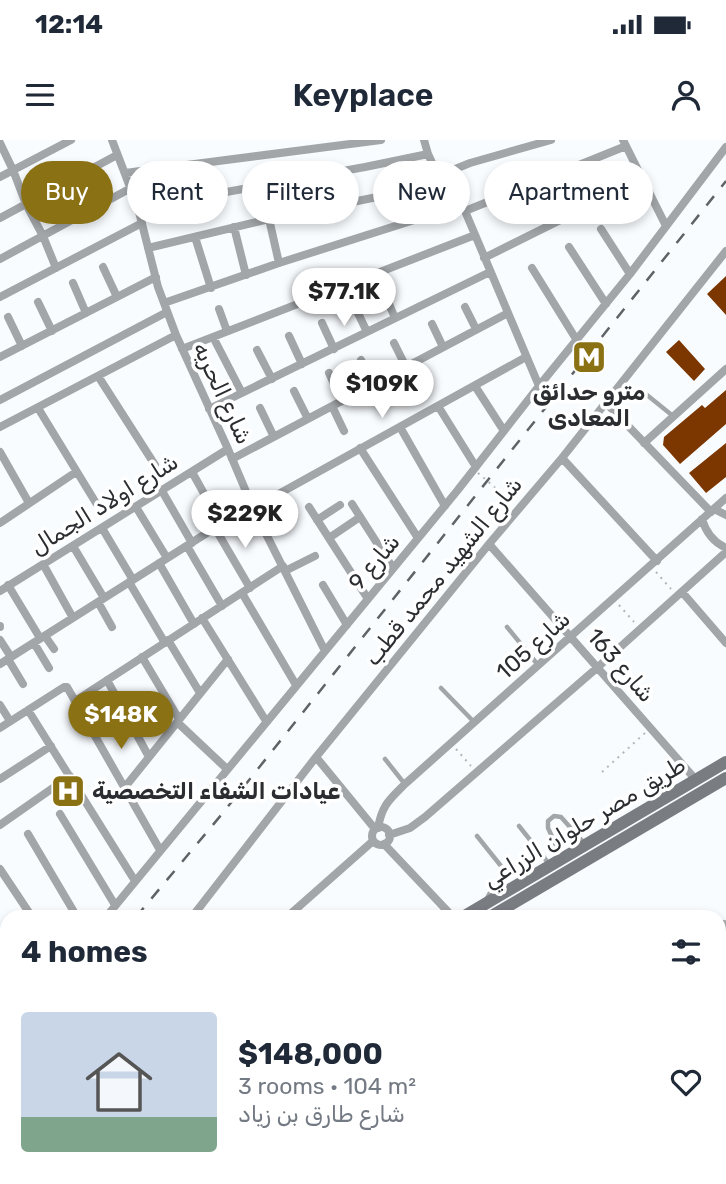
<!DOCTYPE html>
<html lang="en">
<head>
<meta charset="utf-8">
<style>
  :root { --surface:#fff; --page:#f6f6f7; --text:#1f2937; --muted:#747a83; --line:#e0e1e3; --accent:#8a7113 }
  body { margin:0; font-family:Rubik,Cairo,sans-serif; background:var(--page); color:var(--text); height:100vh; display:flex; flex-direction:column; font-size:26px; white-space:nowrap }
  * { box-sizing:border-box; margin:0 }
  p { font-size:23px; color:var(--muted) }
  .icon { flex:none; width:38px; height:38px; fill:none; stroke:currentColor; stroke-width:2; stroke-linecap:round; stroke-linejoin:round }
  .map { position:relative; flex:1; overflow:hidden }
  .sheet { position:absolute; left:0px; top:770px; width:726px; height:275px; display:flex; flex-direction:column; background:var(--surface); border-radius:21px 21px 0 0; box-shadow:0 4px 10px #0003 }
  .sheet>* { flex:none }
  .guide { position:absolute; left:21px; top:21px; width:684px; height:63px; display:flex; gap:14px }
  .price { position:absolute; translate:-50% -60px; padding:0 16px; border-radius:24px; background:#fff; color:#222; font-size:23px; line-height:46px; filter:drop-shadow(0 2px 4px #0008) }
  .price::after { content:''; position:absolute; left:50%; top:42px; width:21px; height:16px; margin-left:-10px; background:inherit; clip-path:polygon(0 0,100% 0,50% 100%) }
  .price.active { background:var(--accent); color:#fff }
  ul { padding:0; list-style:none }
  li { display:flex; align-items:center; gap:21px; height:175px; padding:0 21px }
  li+li { border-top:2px solid var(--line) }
  li span { display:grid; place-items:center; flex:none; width:196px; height:140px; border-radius:7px; color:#555 }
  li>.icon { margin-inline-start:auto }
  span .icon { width:84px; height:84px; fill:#fffc; stroke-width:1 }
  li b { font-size:30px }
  h2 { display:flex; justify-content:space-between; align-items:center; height:84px; padding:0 21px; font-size:30px }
  .chip { padding:0 24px; border-radius:32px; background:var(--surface); box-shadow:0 4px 10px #0003; font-size:24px; line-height:63px }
  .chip.active { background:var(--accent); color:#fff }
  .status { display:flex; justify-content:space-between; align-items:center; height:49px; padding:0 35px; background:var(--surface); direction:ltr }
  .status svg { height:19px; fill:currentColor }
  header { display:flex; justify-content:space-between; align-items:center; height:91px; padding:0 21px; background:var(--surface); font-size:32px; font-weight:600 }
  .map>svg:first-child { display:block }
</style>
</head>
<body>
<div class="status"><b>12:14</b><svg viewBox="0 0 49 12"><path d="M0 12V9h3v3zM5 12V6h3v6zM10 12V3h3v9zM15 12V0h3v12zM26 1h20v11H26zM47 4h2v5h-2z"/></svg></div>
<header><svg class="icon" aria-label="menu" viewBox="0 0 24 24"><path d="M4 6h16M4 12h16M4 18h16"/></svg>Keyplace<svg class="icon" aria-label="person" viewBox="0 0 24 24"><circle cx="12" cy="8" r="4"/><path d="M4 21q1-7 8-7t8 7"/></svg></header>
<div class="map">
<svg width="726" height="1044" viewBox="0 0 726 1044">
  <rect width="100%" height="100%" fill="#f9fcff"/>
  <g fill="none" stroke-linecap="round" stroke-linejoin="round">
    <path stroke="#acafb2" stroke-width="61" d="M719,810L726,820"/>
  </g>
  <path fill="#7c3600" d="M726,136V175L707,154Z
    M679,200L705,229L694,241L666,212Z
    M726,250V284L680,324L663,305L664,297L702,265L705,268Z
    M726,303V337L706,353L689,333Z"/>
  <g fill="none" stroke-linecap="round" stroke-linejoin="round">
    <path stroke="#b4b7ba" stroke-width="2" stroke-dasharray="2 5" stroke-linecap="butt" d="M505,356L517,343L525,349
      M656,432L671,449
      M619,465L634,482
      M456,609L471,626
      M602,632L645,593"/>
    <path stroke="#a3a6a9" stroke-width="4.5" d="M647,255L673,276
      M507,487L538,525
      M441,548L474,582
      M385,619L404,643
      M519,686L550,725
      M477,696L505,731L506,735L492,749L487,758
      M561,716L548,688V681L554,676L561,677L585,704"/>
    <path stroke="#a3a6a9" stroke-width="8" d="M112,0L138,68L158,147L176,195L228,309L253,368L325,511
      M424,0L428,14L451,64L455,67H461L465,71L539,246
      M623,0L666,86
      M0,3L13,30L26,64L43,96L56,128
      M125,33L381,0
      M438,36L470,23L551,0
      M0,37L71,0
      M138,68L365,27L428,14
      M465,71L626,6
      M0,78L117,15
      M269,79L279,123
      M234,87L246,135
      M601,89L630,134
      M195,97L211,148
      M569,107L606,164
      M148,108L269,79L441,44
      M484,118L643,39
      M0,119L131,48
      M103,127L117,157
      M532,128L576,199
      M73,143L86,173
      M0,157L142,83
      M386,157L395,178
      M38,162L52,191
      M164,163L279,123L455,67
      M465,167L476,189
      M219,169L227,191
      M356,169L367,192
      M8,177L22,206
      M322,183L334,209
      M432,184L443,207
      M289,196L302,224
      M213,197L242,253
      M394,203L406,227
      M182,209L475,95
      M257,210L272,239
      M0,217L156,137
      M361,220L374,244
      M329,233L342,261
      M98,236L155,325
      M475,246L504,291
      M294,251L308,279
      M0,260L167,172
      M606,263L711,372
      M332,266L344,291
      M438,266L476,327
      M38,268L96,363
      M260,268L274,297
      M209,269L490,132
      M0,287L176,195
      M400,287L445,366
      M644,303L726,229
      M360,308L418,398
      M0,312L29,363
      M562,318L657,421
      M232,319L508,173
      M192,332L221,384
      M162,351L192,403
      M352,364L393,428
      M136,367L167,418
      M309,367L368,459
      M253,368L526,217
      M714,369L726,375
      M702,379C706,393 713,402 726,408
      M317,380L340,365
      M0,383L76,332
      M102,388L133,440
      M215,388L250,448
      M329,398L360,377
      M489,404L696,640
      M73,406L104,458
      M187,406L222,466
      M159,423L194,484
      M43,424L73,478
      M285,431L315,416
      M129,442L165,503
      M8,445L40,498
      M323,445L347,485
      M0,451L228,309
      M682,452L726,503
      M242,453L296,545
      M98,462L112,487
      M202,478L266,581
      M0,486V487
      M45,496L54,509
      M0,500L11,517
      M168,500L200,553
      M34,503L49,528
      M142,517L179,579
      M8,519L23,544
      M0,524L251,365
      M107,540L149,617
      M75,561L283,426
      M0,565L10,581
      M28,570L135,741
      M177,582L227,629
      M0,588L64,547H67L160,710
      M316,617L375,689
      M0,639L51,606
      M125,647L228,519
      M60,674L115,765
      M0,685L70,636
      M372 696a9 9 0 1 1 18 0a9 9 0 1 1-18 0Z
      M378,688C382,665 389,660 405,644L726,358
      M28,694L77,777
      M389,695L410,688L425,677L598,527L726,412
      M384,704L453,777
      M0,729L32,777
      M106,777L457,351L539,246L630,134L726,7
      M192,777L316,617L489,404L562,318L726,111
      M287,777L373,701
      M0,910L7,901
      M169,1038L174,1044
      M145,1044L153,1038
      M212,1044L219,1038"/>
    <path stroke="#a3a6a9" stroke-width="10" d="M719,990L726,996
      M719,1008L726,1014"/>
    <path stroke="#797d82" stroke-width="12" d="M463,777L726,622
      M490,777L726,638
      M24,1044L32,1038"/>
    <path stroke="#606265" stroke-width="2.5" stroke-dasharray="12 12" stroke-linecap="butt" d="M136,777L222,674L726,41
      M0,951L7,942"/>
    <path stroke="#b4b7ba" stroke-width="2" stroke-dasharray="2 5" stroke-linecap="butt" d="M478,333L505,356"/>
  </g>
  <defs>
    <g id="metro-square" transform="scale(1.75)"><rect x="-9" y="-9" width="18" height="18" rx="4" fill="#8a7113" stroke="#fff"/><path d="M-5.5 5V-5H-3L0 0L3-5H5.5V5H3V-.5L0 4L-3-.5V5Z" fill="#fff"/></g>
    <g id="hospital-square" transform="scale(1.75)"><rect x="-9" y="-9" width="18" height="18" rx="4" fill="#8a7113" stroke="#fff"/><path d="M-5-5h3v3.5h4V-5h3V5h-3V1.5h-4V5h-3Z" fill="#fff"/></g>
  </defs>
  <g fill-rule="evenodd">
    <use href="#metro-square" x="589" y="217"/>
    <use href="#hospital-square" x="68" y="651"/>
  </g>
  <g text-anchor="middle" stroke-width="7" stroke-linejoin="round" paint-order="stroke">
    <g font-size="23" font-weight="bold" fill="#2b2d30" stroke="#fff">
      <text x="589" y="260">مترو حدائق<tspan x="589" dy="26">المعادى</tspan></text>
      <text x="92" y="659" text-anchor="start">عيادات الشفاء التخصصية</text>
    </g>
    <g font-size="23" fill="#2b2d30" stroke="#fff">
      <text transform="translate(223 253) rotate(65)" y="8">شارع الحريه</text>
      <text transform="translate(104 364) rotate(-32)" y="8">شارع اولاد الجمال</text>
      <text transform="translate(374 422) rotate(-50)" y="8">شارع 9</text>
      <text transform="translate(443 431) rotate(-51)" y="8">شارع الشهيد محمد قطب</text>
      <text transform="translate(533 505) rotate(-42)" y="8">شارع 105</text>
      <text transform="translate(621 525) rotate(49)" y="8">شارع 163</text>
      <text transform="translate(584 682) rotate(-31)" y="8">طريق مصر حلوان الزراعي</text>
    </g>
  </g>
</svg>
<b class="price" style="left:344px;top:188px">$77.1K</b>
<b class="price" style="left:382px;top:280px">$109K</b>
<b class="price" style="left:245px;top:410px">$229K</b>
<b class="price active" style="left:121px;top:611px">$148K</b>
<div class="guide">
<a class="chip active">Buy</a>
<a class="chip">Rent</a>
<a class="chip">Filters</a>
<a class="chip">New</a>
<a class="chip">Apartment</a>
</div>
<section class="sheet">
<h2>4 homes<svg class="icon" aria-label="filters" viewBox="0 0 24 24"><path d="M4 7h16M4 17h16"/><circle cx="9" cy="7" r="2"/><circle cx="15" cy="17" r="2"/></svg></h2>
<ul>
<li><span style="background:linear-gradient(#c9d6e8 75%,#7fa58c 0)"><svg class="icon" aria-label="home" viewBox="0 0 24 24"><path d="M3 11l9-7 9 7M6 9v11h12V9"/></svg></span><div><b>$148,000</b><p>3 rooms · 104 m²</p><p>شارع طارق بن زياد</p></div><svg class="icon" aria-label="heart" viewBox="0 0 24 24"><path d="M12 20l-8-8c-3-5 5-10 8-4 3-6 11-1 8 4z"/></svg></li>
</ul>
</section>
</div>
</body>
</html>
